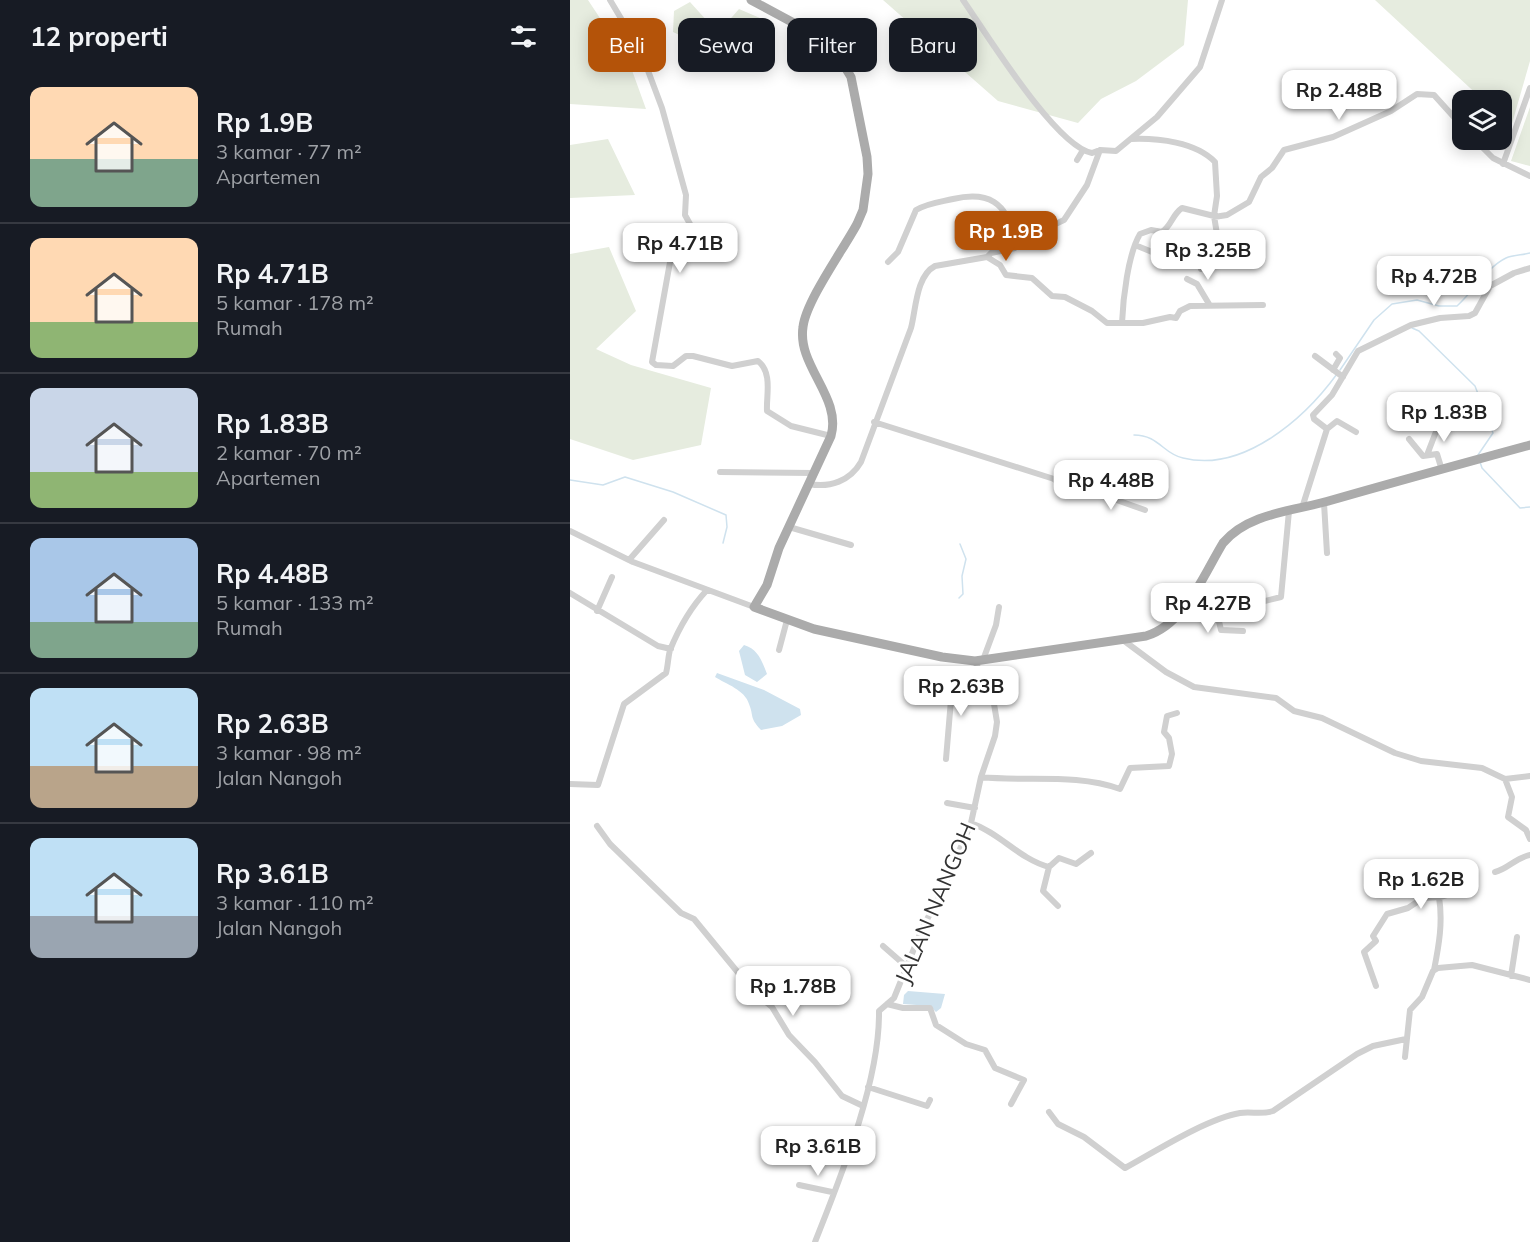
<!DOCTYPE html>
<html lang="id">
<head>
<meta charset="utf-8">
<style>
  :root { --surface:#171b24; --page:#20242c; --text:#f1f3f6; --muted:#9ea1a6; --line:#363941; --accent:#b45309 }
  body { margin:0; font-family:Mulish,sans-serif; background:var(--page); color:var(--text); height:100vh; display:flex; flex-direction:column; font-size:22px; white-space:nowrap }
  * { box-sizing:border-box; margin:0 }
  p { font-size:20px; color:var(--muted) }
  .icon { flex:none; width:33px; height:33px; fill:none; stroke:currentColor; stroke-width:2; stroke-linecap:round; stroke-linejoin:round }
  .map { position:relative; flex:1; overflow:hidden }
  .sheet { display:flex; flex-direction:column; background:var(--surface); width:570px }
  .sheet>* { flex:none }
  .hud { position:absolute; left:18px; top:18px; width:570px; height:54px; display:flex; gap:12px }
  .fabs { position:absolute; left:882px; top:90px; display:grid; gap:12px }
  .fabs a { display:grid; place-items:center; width:60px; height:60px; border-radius:12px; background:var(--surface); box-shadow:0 3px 15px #0003; font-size:30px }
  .price { position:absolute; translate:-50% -51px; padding:0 14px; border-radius:12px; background:#fff; color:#222; font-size:20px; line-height:39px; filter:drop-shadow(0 2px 3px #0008) }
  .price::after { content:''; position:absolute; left:50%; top:36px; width:18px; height:14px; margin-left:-9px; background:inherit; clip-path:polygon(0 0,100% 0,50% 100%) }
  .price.current { background:var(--accent); color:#fff }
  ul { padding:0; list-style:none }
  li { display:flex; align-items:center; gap:18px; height:150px; padding:0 30px }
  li+li { border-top:2px solid var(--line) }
  li span { display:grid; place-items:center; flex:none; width:168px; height:120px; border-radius:12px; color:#555 }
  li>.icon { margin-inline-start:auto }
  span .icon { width:72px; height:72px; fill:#fffc; stroke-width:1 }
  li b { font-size:26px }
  h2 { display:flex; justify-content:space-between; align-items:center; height:72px; padding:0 30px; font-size:26px }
  .tag { padding:0 21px; border-radius:12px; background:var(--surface); box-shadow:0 3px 15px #0003; font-size:21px; line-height:54px }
  .tag.current { background:var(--accent); color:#fff }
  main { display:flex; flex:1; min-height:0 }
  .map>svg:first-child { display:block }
</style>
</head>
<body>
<main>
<section class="sheet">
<h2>12 properti<svg class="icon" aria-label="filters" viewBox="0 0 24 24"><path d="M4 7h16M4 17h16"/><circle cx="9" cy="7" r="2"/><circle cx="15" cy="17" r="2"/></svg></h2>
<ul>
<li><span style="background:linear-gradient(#ffd9b3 60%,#7fa58c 0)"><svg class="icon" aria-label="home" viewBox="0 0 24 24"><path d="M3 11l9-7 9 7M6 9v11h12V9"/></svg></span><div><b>Rp 1.9B</b><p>3 kamar · 77 m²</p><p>Apartemen</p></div></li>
<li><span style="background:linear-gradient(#ffd9b3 70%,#8fb573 0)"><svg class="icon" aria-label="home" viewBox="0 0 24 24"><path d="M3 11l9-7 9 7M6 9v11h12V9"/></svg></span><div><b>Rp 4.71B</b><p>5 kamar · 178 m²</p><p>Rumah</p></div></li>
<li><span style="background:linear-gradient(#c9d6e8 70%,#8fb573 0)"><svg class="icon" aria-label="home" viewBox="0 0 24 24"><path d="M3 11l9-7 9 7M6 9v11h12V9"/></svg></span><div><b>Rp 1.83B</b><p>2 kamar · 70 m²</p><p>Apartemen</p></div></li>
<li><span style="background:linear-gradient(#a9c7e8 70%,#7fa58c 0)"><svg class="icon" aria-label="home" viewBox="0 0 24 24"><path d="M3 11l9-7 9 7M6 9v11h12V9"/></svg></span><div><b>Rp 4.48B</b><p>5 kamar · 133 m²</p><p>Rumah</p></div></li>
<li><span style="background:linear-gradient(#bfe0f5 65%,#b9a48a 0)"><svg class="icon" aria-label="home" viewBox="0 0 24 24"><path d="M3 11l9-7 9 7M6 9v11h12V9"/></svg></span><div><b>Rp 2.63B</b><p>3 kamar · 98 m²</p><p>Jalan Nangoh</p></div></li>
<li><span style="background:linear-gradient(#bfe0f5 65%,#9aa5b1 0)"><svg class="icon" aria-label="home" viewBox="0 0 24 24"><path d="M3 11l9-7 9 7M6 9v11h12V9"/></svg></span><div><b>Rp 3.61B</b><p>3 kamar · 110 m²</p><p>Jalan Nangoh</p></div></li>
</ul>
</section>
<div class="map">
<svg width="960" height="1242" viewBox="0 0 960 1242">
  <rect width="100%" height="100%" fill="#fff"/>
  <path fill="#e6ecdf" d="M0,0H18L59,62L76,109L0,104Z
    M313,0H618L614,45L566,81L531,99L508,123L428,101Z
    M805,0H960V61L941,127L932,118V100H913Z
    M120,2L148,33L169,9L197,21L200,45L152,55L103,32L104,11Z
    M960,107V166L941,161Z
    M38,139L65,195L0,198V145Z
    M39,247L66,311L26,349L61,365L141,388L131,445L63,460L0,439V254Z"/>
  <path fill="#cfe2ee" d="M174,645C188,649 192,661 197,674L187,682L175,675L169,651Z
    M147,673L194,690L230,709L231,715L212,726L191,730C179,717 184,716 179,704C175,690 156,684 145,677Z
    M338,991L375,994L371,1008L366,1012L360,1006L333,1004L334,995Z"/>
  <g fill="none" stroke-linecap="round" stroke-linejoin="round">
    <path stroke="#cfe2ee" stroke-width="1.5" d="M842,328L849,331L905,386L923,433L908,455
      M770,370L804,320L822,304L847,300L869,306H887C903,292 917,267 936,258C943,255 953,255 960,253
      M564,435C589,435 593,454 613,458C673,473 734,419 767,374
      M910,462L912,468L950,508L960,507
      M0,480L33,485L55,477L103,492L156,515L157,527L153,543
      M389,598L393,594L392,576L396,559L390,544"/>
    <path stroke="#d0d0d0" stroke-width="6" d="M40,0L71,52L92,108L116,195L115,215L120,224L106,234L104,240L82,362L86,365L103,366L116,356H123L162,366L188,361C203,373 196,396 197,411L221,426L261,436
      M393,0C416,33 486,147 522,153L530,150
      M561,139C588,138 626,142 645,162L647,196L644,216L648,240L635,252L631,269
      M905,140L923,158L960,176
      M507,160L513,150
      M933,164L960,88
      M644,217L657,215L679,202L691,177L702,168L714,150L763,137L821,111L847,94L864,95L892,126
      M565,245L592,256
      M417,257L430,265L436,275L462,278L482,296L495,297L522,311L537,323H573L600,317L606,318L610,311L620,306L693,305
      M318,262L328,252L346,210C358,203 370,202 383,199C418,191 437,202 444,238
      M617,279L627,284L639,304
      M552,323C553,299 558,254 570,234L581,230L592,232C602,225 602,215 612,208L644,216
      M745,356L773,377
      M763,370L770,358L766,354
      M821,405L863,417L871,423
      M304,422L484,479L497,489L507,486L575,510
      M786,432L767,421L757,429L744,419L743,415L762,395L788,351L841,325L870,318L899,316L905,313L920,286L944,273L960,268
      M839,439L853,456L867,454L871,467
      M857,455L867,429L876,419
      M150,472L244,473
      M239,484C260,488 280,481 291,462L341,328C346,309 346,276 365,266L417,257L421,253L445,248L447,246L444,238L464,234L494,220L517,185L530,150L546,151L587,117L630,67L652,0
      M754,503L757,553
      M732,508L757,429
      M219,527L281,545
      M0,531L63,562L184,607
      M59,560L94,520
      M0,593L88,646L101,649
      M618,601L647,613L651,630L673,631
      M27,611L42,577
      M647,613L711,597L719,511
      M553,640L596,672L624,687L706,698L724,711L752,718L825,753L851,761L912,768L935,779L960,776
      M209,650L217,620
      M413,660L426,625L429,607
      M376,759L382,688L418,689
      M411,777C458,782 505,773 550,789L560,768L599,766L602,754L599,738L594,732L597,716L607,713
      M935,779L942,797L938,817L956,830L960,839
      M0,784L28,785L54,704L96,673C98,666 98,657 100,650C109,628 121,607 137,590
      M377,803L405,808
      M401,823C430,833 449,859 479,867L489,858L506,864L521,853
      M27,826L40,844L111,913L124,919L184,992L202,1007L219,1035L245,1062L272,1096L293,1106
      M838,862L853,898L870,897L897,889
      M479,867L473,891L488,906
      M925,872C938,869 945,858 960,855
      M313,946L337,967
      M864,970C869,945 873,922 869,897
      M941,976L947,937
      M806,986L794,952L806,941L803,936L817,914L838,908L853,898
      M317,1004L333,1008H360L366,1025L396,1044L415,1050L425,1068L454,1080L441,1104
      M835,1057L840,1010L852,997L863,971L868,968L902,965L960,980
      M298,1087L357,1106L360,1100
      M479,1112L488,1124L514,1137L555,1168C586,1151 636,1119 670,1113C681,1111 691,1115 703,1111L787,1054L803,1046L836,1039
      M282,1142L292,1146L301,1140
      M229,1185L262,1192
      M245,1242C271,1176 310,1081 309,1011L324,998L352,929L374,887L401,823L411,777L425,736L427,722L424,704L405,661"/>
    <path stroke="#ababab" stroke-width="9" d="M181,0L246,35L273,64L281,77L297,157L298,174L293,210L287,224C273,250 236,301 233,327C227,366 272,397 261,436L209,548L197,585L184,607L244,629L372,657L405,661L576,636C615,624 633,576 653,543C679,512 726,511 762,500C828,481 894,463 960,445"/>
  </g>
  <g text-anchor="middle" stroke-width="6" stroke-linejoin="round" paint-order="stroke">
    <g font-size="22" fill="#333" stroke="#fff">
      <text transform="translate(365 903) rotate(-67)" y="8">JALAN NANGOH</text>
    </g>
  </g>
</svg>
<div class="fabs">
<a><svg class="icon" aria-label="layers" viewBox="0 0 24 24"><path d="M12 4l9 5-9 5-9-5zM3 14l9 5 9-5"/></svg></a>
</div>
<b class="price" style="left:769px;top:121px">Rp 2.48B</b>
<b class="price current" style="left:436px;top:262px">Rp 1.9B</b>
<b class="price" style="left:110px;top:274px">Rp 4.71B</b>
<b class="price" style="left:638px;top:281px">Rp 3.25B</b>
<b class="price" style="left:864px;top:307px">Rp 4.72B</b>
<b class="price" style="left:874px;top:443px">Rp 1.83B</b>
<b class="price" style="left:541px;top:511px">Rp 4.48B</b>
<b class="price" style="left:638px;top:634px">Rp 4.27B</b>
<b class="price" style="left:391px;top:717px">Rp 2.63B</b>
<b class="price" style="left:851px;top:910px">Rp 1.62B</b>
<b class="price" style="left:223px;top:1017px">Rp 1.78B</b>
<b class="price" style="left:248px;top:1177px">Rp 3.61B</b>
<div class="hud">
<a class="tag current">Beli</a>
<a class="tag">Sewa</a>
<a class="tag">Filter</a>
<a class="tag">Baru</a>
</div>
</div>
</main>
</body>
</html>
